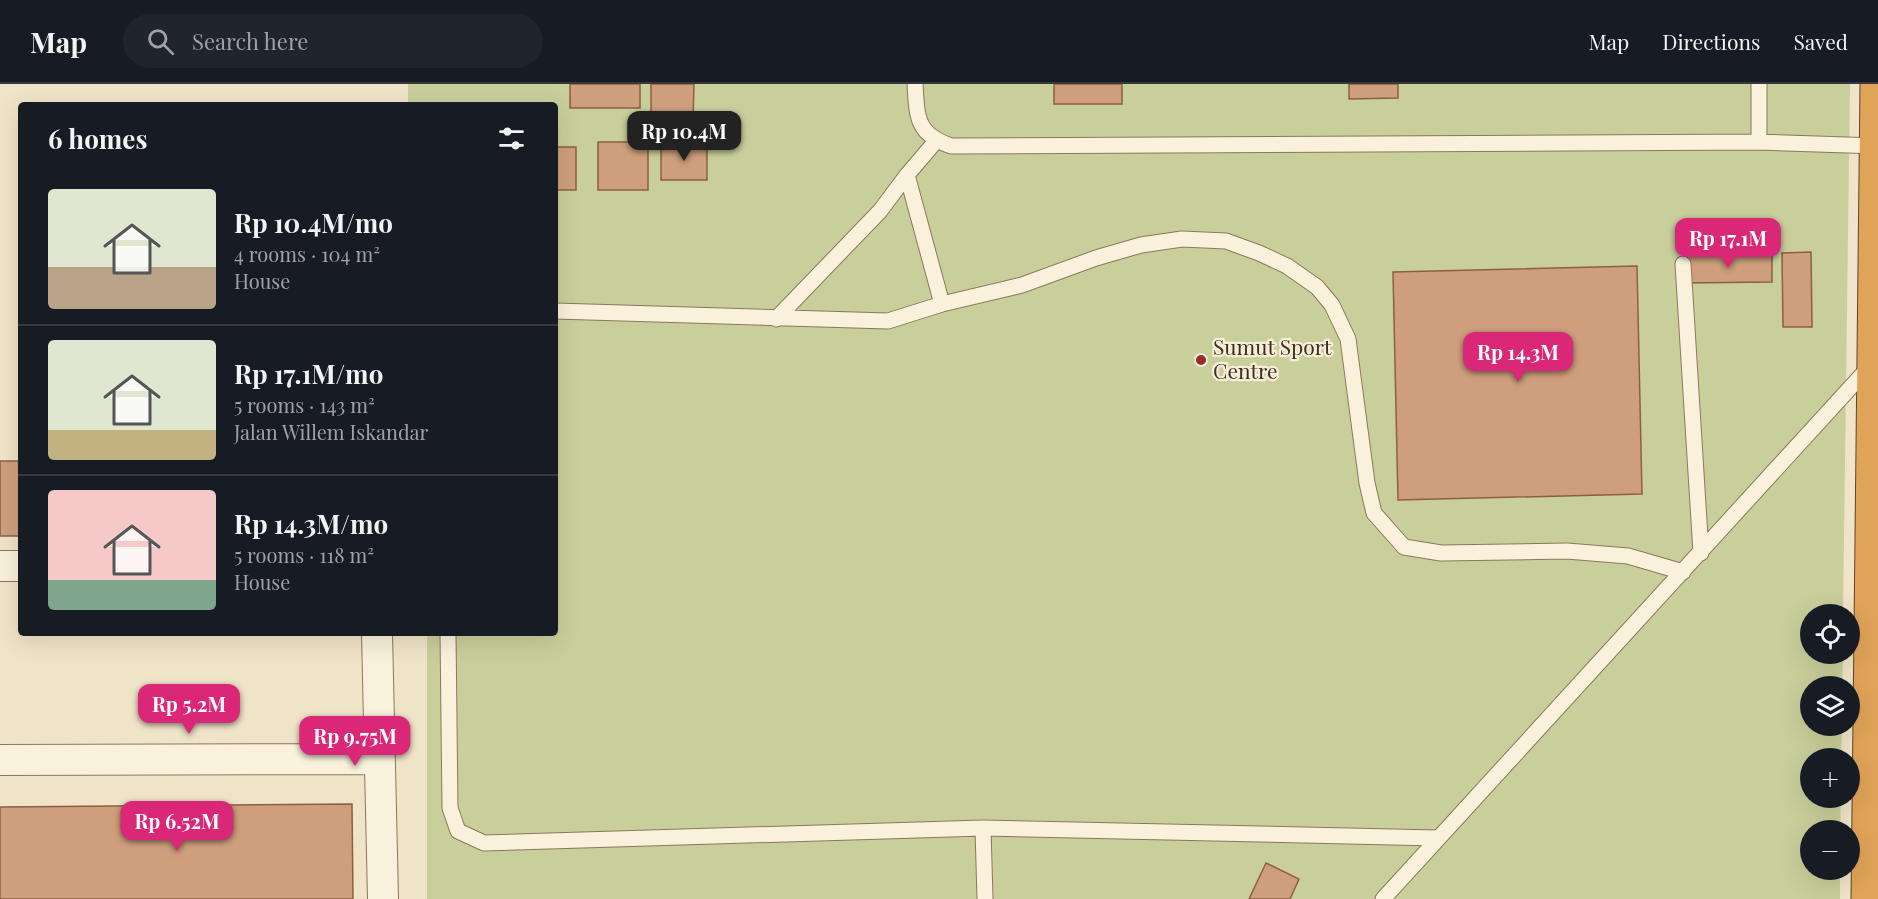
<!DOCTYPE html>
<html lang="en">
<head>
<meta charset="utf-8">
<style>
  :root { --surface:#171b24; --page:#20242c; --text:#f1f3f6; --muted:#9ea1a6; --line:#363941; --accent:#db2777 }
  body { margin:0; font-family:"Playfair Display",serif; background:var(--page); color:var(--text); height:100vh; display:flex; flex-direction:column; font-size:22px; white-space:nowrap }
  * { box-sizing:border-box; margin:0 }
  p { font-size:20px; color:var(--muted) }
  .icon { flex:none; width:33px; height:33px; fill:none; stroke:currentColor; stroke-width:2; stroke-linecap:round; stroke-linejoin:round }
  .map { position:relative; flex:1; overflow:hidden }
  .side { position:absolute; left:18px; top:18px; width:540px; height:534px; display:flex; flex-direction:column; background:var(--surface); border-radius:6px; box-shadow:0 6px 24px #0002 }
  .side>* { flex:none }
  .controls { position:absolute; left:1800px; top:520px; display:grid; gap:12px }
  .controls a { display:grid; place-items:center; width:60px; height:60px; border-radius:50%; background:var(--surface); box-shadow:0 6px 24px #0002; font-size:30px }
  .price { position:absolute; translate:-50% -51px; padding:0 14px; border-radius:12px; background:var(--accent); color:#fff; font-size:20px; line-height:39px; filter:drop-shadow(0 2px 3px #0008) }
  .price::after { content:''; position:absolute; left:50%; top:36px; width:18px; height:14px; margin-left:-9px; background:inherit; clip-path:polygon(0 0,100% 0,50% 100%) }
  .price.on { background:#222; color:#fff }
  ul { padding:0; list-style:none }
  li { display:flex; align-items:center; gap:18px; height:150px; padding:0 30px }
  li+li { border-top:2px solid var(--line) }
  li span { display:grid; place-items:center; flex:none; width:168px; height:120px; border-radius:6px; color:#555 }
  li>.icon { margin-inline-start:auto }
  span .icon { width:72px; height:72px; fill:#fffc; stroke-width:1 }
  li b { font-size:26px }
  h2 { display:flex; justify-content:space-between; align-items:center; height:72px; padding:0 30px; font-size:26px }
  header { display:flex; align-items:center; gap:36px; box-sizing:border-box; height:84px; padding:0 30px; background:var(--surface); border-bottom:2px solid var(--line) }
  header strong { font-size:28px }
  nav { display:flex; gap:33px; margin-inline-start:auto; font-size:21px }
  .search { width:420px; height:54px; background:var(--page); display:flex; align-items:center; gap:15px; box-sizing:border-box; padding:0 21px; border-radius:33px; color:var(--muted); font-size:22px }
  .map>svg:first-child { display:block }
</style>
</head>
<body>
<header>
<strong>Map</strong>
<div class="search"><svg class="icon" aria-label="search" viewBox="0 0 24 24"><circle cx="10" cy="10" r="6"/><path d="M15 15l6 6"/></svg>Search here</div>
<nav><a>Map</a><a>Directions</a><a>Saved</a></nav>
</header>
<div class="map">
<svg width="1878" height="815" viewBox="0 0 1878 815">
  <rect width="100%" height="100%" fill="#f0e4c8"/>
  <path fill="#c9cf9b" d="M408,0H1850L1843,531H1810V570H1843L1842,603H1810V642H1842L1841,675H1810V714H1841L1840,747H1810V786H1840V815H427V549H555V21H408Z"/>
  <path fill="#cf9f7d" stroke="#8d5f41" stroke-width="1.5" d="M570,0H640V24H570Z
    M651,0H694L693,36H651Z
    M1054,0H1122V20H1054Z
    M1349,0H1398V14L1349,15Z
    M598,58H648V106H598Z
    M661,61H707V96H661Z
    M555,63H576V106H555Z
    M1811,168L1812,243H1783L1782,169Z
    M1772,171V198L1685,199V172Z
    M1637,182L1642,410L1398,416L1393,188Z
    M0,377H21V452H0Z
    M352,720L353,815H0V723Z
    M1266,779L1299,795L1290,815H1249Z"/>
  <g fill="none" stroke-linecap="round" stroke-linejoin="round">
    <g stroke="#8d765c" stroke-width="17">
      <path id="lane" d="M915,0C917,33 916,50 951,62L1759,58L1878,62
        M1759,0V58
        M907,91L942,220
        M1683,180L1701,469
        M555,227L888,237L942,220L1022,201L1096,174L1141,161L1182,155L1226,157L1259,169L1287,182L1317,203L1332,221L1348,255L1367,399L1374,429L1404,463L1441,469L1567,467L1628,472L1683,488
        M776,235L880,127L907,91L936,57
        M448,549L450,724L458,747L484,759L983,744
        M985,815L983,744L1438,754
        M1383,815L1871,281"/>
    </g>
    <g stroke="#8d765c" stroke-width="32">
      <path id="street" d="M0,482H21
        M377,549L383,815
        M0,676L379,675"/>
    </g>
    <g stroke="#5b4430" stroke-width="35">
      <path id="highway" d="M1868,815L1877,0"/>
    </g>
    <use href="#lane" stroke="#faf1dc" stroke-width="15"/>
    <use href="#street" stroke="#faf1dc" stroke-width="30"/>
    <use href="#highway" stroke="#e0a458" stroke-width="33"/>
  </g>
  <circle fill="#9e2a2b" stroke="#f7eed8" stroke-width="2" cx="1201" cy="276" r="6"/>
  <g text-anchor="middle" stroke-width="4.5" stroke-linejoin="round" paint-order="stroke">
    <g font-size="21" fill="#3d2e20" stroke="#f7eed8" text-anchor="start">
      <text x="1213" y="271">Sumut Sport<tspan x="1213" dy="24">Centre</tspan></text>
    </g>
  </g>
</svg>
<div class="controls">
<a><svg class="icon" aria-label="locate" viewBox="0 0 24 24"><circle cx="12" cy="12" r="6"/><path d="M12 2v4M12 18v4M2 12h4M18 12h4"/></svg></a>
<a><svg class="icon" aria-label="layers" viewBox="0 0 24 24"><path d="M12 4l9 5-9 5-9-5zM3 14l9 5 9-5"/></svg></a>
<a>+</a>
<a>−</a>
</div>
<b class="price on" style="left:684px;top:78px">Rp 10.4M</b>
<b class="price" style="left:1728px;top:185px">Rp 17.1M</b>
<b class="price" style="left:1518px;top:299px">Rp 14.3M</b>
<b class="price" style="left:189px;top:651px">Rp 5.2M</b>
<b class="price" style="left:355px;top:683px">Rp 9.75M</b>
<b class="price" style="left:177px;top:768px">Rp 6.52M</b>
<section class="side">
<h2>6 homes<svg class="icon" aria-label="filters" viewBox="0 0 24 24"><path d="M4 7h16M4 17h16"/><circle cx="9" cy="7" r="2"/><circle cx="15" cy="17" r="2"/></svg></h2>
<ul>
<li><span style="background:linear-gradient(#dfe7d0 65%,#b9a48a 0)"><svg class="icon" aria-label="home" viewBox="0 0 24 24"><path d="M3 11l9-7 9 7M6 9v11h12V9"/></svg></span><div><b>Rp 10.4M/mo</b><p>4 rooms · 104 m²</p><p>House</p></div></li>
<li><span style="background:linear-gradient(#dfe7d0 75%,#c2b280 0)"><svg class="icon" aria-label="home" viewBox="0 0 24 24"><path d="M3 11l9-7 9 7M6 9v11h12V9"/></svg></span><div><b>Rp 17.1M/mo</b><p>5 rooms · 143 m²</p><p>Jalan Willem Iskandar</p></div></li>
<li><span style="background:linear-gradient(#f6c9c9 75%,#7fa58c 0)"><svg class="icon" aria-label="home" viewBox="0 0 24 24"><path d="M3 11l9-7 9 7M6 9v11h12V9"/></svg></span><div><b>Rp 14.3M/mo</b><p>5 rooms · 118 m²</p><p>House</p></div></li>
</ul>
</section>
</div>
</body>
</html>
